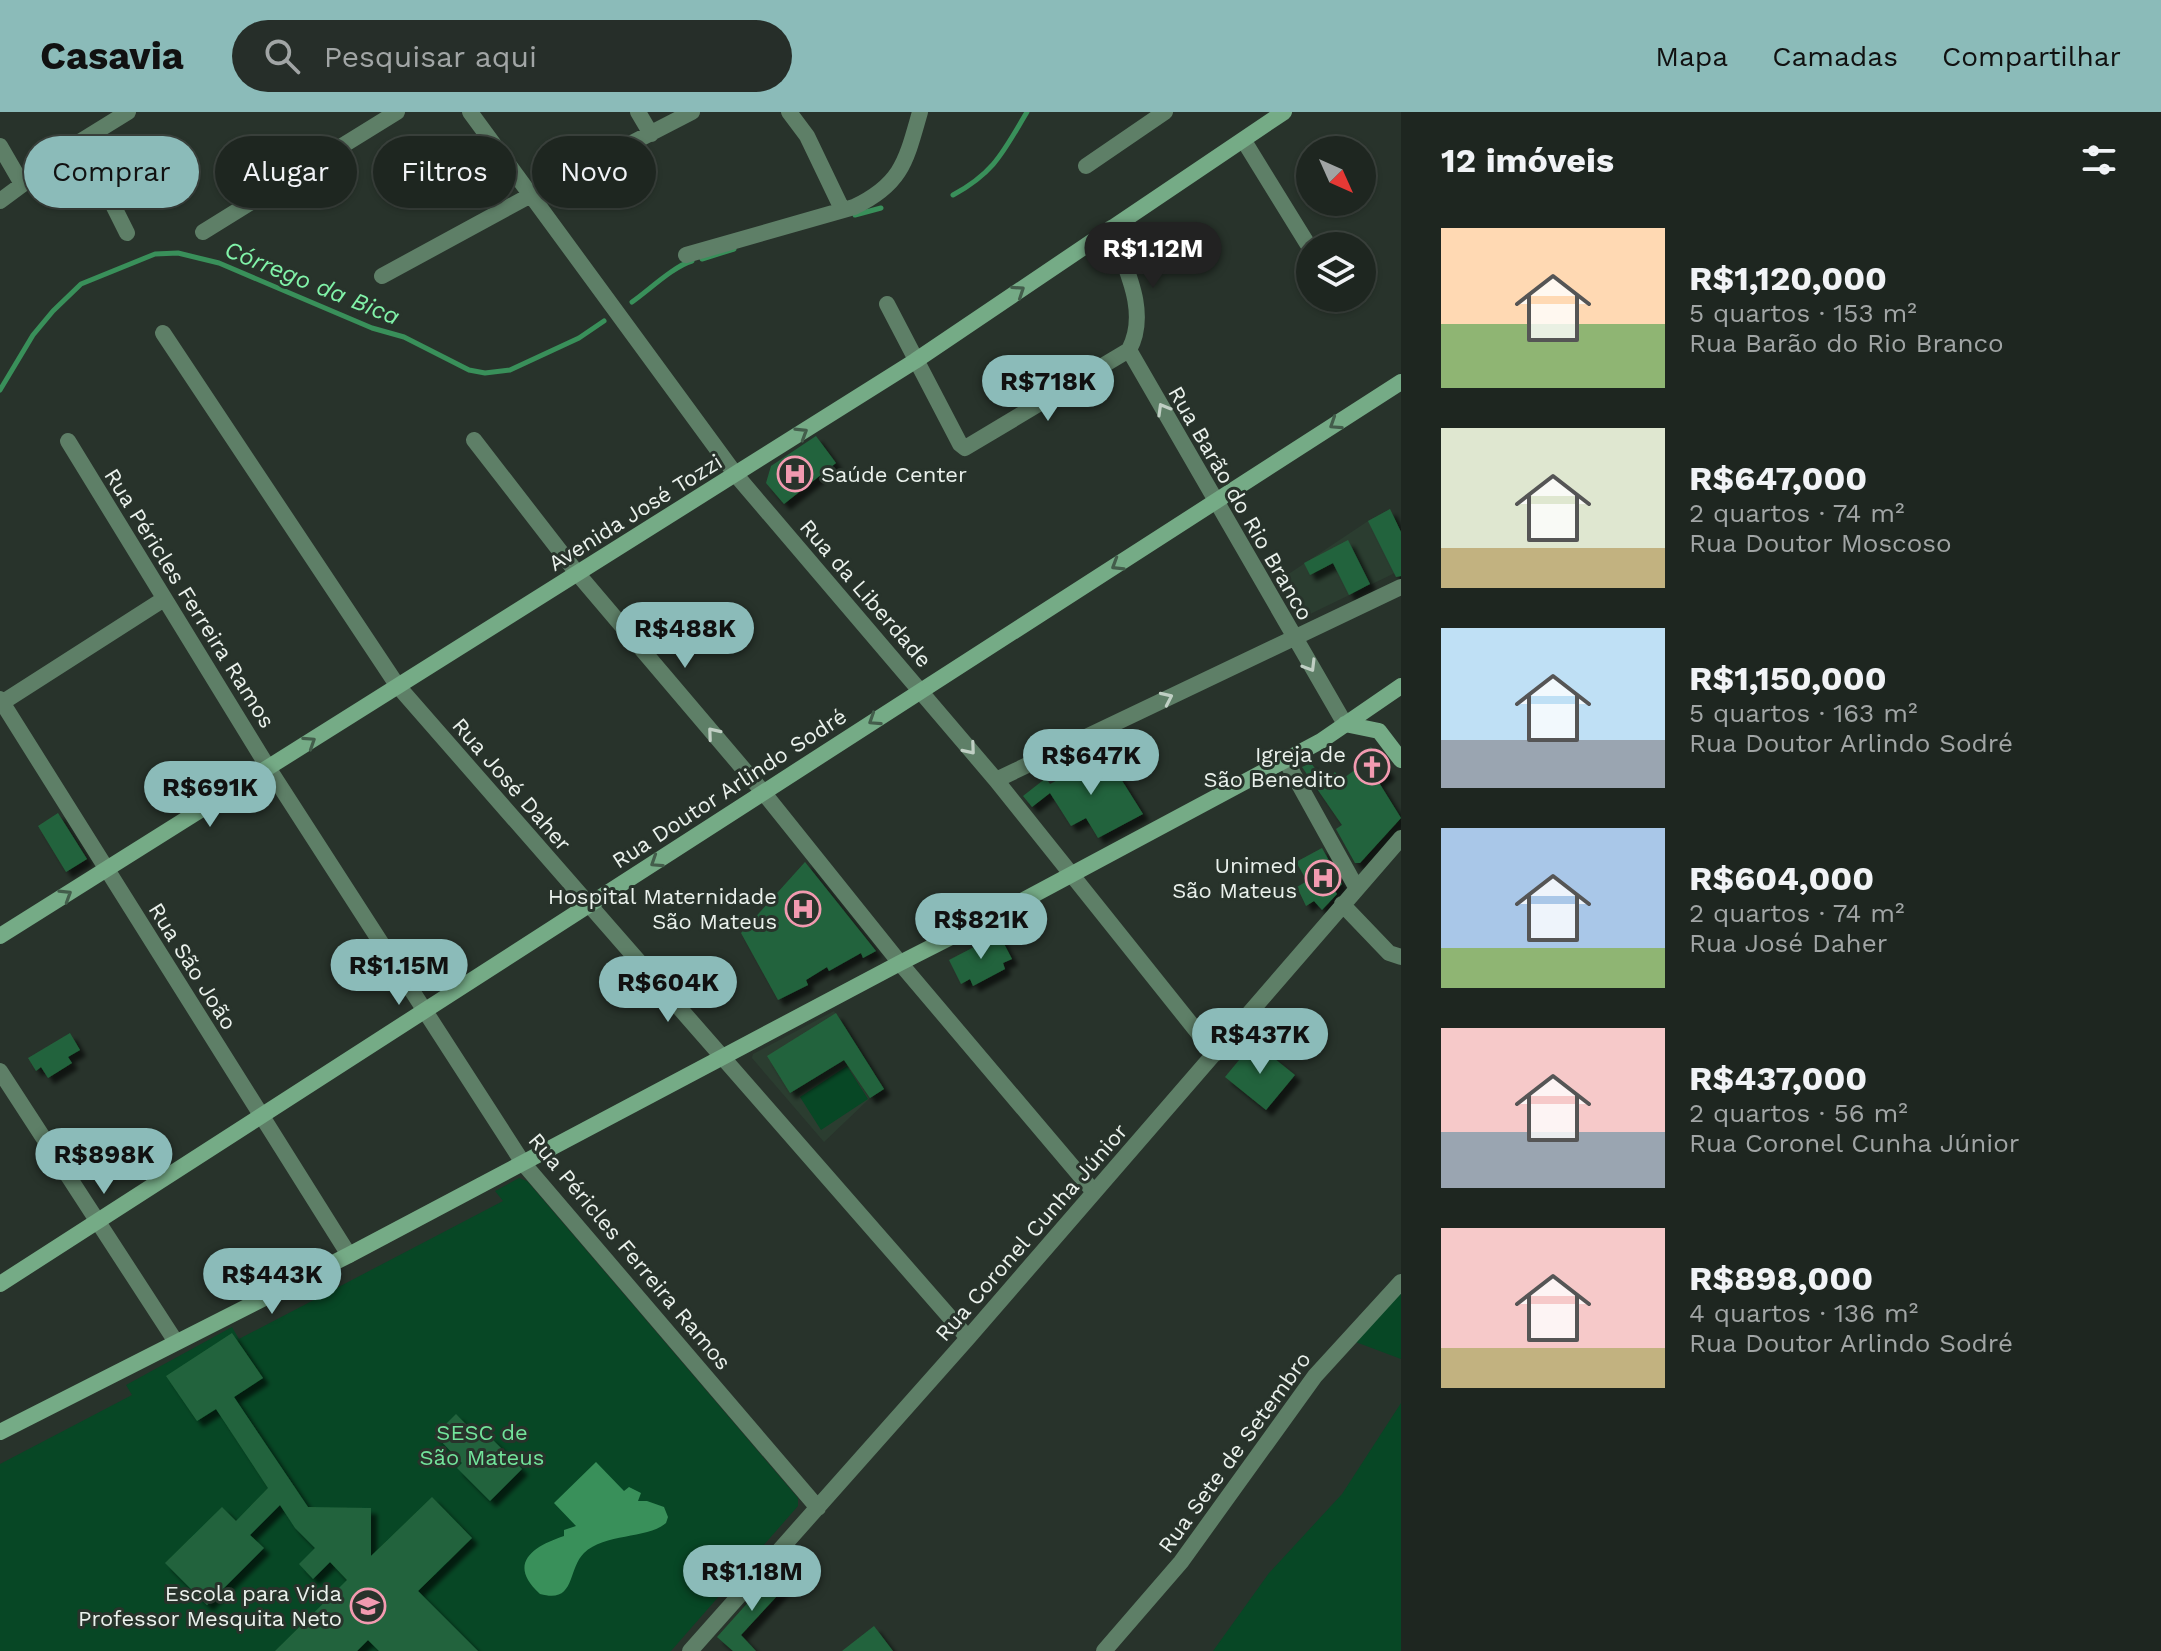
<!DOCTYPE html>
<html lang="pt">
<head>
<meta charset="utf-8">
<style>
  :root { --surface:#1e2620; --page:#262e29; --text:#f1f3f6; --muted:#a1a5a5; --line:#3c433e; --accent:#8bbbb9 }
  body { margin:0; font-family:"Work Sans",sans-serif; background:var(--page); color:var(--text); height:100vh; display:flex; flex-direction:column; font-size:30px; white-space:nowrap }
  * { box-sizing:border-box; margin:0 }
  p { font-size:26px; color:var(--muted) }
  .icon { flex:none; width:44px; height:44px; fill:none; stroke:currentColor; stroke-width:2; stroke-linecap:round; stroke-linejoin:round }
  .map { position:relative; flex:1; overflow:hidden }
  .details { display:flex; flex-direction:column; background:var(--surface); width:760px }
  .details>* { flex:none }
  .top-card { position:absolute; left:24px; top:24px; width:760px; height:72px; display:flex; gap:16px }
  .needle { width:52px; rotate:135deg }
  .tools { position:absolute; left:1296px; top:24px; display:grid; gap:16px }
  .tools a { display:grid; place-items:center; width:80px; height:80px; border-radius:50%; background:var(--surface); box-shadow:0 2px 6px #0004,0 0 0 2px var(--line); font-size:40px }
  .price { position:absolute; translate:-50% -68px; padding:0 18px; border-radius:28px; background:var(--accent); color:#111; font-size:26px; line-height:52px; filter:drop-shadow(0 2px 4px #0008) }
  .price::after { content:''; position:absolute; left:50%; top:48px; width:24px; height:18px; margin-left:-12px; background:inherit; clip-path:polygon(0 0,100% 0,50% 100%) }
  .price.selected { background:#222; color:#fff }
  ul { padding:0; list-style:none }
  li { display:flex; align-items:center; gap:24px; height:200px; padding:0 40px }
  li span { display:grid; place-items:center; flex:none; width:224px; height:160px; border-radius:0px; color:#555 }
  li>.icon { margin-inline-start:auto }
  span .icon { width:96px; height:96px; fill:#fffc; stroke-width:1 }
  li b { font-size:34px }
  h2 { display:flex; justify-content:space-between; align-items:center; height:96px; padding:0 40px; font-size:34px }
  .pill { padding:0 28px; border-radius:36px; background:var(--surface); box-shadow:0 2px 6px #0004,0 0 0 2px var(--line); font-size:28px; line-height:72px }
  .pill.selected { background:var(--accent); color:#111 }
  header { display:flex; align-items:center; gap:48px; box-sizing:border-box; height:112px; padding:0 40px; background:var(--accent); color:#111 }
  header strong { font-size:38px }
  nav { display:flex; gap:44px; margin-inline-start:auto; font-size:28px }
  .search { width:560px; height:72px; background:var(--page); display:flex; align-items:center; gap:20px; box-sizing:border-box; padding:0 28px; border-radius:44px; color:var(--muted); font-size:30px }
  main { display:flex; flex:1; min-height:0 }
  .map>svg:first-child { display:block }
</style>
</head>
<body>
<header>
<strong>Casavia</strong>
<div class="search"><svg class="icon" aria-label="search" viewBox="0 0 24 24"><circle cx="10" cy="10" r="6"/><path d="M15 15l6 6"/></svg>Pesquisar aqui</div>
<nav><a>Mapa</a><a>Camadas</a><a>Compartilhar</a></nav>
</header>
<main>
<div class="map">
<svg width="1401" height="1539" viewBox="0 0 1401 1539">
  <defs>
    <filter id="shadow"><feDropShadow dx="6" dy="6" stdDeviation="2" flood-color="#0009"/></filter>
  </defs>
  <rect width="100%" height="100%" fill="#28332b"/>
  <path fill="#2b3d30" d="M1390,397L1401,420V458L1304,505L1295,502L1278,469L1368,409Z
    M834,899L884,977L870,986L824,1030L752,946L753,942Z"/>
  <path fill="#074725" d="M847,954L868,987L821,1018L800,985Z
    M519,1066L527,1069L798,1386V1394L671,1539H0V1352L132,1283L126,1273L232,1215L239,1227L503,1089L495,1079Z
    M1401,1176V1247L1353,1229Z
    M1401,1291V1539H1213L1269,1461L1342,1382Z"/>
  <path fill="#39905a" d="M596,1350L624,1379L629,1375L641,1381L638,1389H647L664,1395L668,1405L666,1411C648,1427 605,1421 584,1441C567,1458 576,1492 540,1482C506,1451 534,1434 564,1424V1418L576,1414L554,1391Z"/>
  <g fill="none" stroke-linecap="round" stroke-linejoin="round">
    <path stroke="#39905a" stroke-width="5" d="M953,83C995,60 1003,40 1027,0
      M855,103L881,96
      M702,147L734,137
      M632,190C649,178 674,154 692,149
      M0,278L33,223L53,199L81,172L155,142L178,141L219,151L372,216L404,225L469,258L485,261L510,258L579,226L604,209"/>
  </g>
  <path fill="#22643c" filter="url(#shadow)" d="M816,324L836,351L784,392L766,371L771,354Z
    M1390,397L1401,420V464L1396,465L1368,409Z
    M1348,428L1370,472L1349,483L1333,451L1310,463L1304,451Z
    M1371,635L1389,661L1378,669L1401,706L1360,751H1355L1336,717L1342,713L1302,655L1311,651L1324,669L1335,660L1341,668L1366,650L1360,642Z
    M1106,643L1143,702L1098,726L1086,706L1071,714L1050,681L1032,695L1023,684L1046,666L1050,672Z
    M58,701L87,747L66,760L38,714Z
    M1322,736L1342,772L1335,779L1337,782L1322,798L1314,789L1306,794L1297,775L1307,769L1296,750Z
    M805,750L876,839L863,846L861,841L829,859L827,855L806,868L808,873L778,888L741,821Z
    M999,822L1012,847L1003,851L1005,857L973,874L970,867L961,872L949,848Z
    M836,901L884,977L870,986L844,948L790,981L767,944Z
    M70,921L80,938L68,945L72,951L48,966L41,955L36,959L28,946Z
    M1254,930L1295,963L1266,998L1225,965Z
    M232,1221L263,1266L234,1285L308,1395L371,1396V1444L432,1385L472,1426L418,1479L478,1539H379L368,1528L357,1539H275L347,1468L330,1450L313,1467L299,1452L315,1436L295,1416L280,1393L250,1423L264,1436L207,1493L165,1451L222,1395L236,1409L268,1376L216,1297L197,1309L166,1264Z
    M456,1302L483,1330L489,1324L522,1357L490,1389L457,1356L462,1351L435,1323Z
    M777,1458L790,1470L741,1523L756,1539H733L717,1525Z
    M874,1514L893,1539H842Z"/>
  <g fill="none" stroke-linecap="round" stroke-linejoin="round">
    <path stroke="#5e7f67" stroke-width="16" d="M470,0L736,363L996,668L1215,942
      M638,0L651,22
      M789,0L807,24L842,97
      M81,29L127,121
      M1244,29L1310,136
      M0,34L22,72
      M1086,54L1165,0
      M0,89L81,29L128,0
      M1111,116C1124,154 1150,199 1129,238
      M203,120L397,0
      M686,143L854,95C902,72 906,49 920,0
      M382,164L531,83L692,0
      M887,192L960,332L965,336L1129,238
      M163,221L397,573L968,1226
      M1129,238L1345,612
      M474,328L577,461L763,680L900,851L1094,1080
      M68,329L269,657L523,1051L818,1396
      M0,587L349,1143
      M0,592L164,487
      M1285,647L1356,775
      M996,668L1401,475
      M1342,792L1389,841L1401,845
      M0,959L176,1230
      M690,1539L968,1226L1401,726
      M1104,1539L1181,1450L1315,1264L1401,1170"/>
    <path stroke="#75ab86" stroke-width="16" d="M1345,612L1379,619L1401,648
      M0,824L915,249L1284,0
      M0,1172L1401,270
      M0,1320L349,1143L900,851L1022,789L1321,629L1401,574"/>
  </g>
  <defs><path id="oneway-chevron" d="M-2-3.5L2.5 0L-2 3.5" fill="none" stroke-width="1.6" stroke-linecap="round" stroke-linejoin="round" transform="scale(2)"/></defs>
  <g stroke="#435d4b">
    <use href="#oneway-chevron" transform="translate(1019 179) rotate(-34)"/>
    <use href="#oneway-chevron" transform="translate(1335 312) rotate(147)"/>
    <use href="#oneway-chevron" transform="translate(802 321) rotate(-32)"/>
    <use href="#oneway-chevron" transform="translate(1117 453) rotate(148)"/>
    <use href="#oneway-chevron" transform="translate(874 608) rotate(147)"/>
    <use href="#oneway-chevron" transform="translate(310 630) rotate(-33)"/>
    <use href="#oneway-chevron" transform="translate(656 750) rotate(147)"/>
    <use href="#oneway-chevron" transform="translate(66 783) rotate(-32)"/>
  </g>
  <g stroke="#c0cfc4">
    <use href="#oneway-chevron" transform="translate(1163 297) rotate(-120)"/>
    <use href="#oneway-chevron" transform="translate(1310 554) rotate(59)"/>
    <use href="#oneway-chevron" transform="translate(1167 586) rotate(-25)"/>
    <use href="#oneway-chevron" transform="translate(713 621) rotate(-130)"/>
    <use href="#oneway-chevron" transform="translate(970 637) rotate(50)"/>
  </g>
  <defs>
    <g id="hospital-ring" transform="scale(1.8)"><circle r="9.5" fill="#28332b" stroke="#f29ab0" stroke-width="1.5"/><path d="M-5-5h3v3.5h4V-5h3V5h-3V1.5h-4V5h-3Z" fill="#f29ab0"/></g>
    <g id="church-ring" transform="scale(1.8)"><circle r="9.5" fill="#28332b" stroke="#f29ab0" stroke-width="1.5"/><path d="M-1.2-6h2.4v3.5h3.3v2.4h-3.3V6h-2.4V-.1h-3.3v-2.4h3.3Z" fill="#f29ab0"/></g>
    <g id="school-ring" transform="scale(1.8)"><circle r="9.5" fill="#28332b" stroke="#f29ab0" stroke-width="1.5"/><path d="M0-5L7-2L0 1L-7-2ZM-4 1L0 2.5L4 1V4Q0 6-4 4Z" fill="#f29ab0"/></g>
  </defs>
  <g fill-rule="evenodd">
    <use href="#hospital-ring" x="795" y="362"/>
    <use href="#church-ring" x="1372" y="655"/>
    <use href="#hospital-ring" x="1323" y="766"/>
    <use href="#hospital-ring" x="803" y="797"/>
    <use href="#school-ring" x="368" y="1494"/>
  </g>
  <g text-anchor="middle" stroke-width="6" stroke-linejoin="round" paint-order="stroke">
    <g font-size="22" fill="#eaf1ec" stroke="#28332b" text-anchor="end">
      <text x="821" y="370" text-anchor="start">Saúde Center</text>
      <text x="1346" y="650">Igreja de<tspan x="1346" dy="25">São Benedito</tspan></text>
      <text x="1297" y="761">Unimed<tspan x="1297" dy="25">São Mateus</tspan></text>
      <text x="777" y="792">Hospital Maternidade<tspan x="777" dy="25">São Mateus</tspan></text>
      <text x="342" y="1489">Escola para Vida<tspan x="342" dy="25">Professor Mesquita Neto</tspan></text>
    </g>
    <g font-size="22" fill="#eaf1ec" stroke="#28332b">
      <text transform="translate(1241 391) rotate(60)" y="8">Rua Barão do Rio Branco</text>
      <text transform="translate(635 400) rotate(-32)" y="8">Avenida José Tozzi</text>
      <text transform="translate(866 481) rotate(49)" y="8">Rua da Liberdade</text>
      <text transform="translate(190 486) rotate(58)" y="8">Rua Péricles Ferreira Ramos</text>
      <text transform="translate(512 672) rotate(49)" y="8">Rua José Daher</text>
      <text transform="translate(729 676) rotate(-33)" y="8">Rua Doutor Arlindo Sodré</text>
      <text transform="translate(193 854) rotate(58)" y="8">Rua São João</text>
      <text transform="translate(1031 1120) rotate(-49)" y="8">Rua Coronel Cunha Júnior</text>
      <text transform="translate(630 1139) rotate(50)" y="8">Rua Péricles Ferreira Ramos</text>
      <text transform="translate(1234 1340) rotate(-54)" y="8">Rua Sete de Setembro</text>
    </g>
    <g font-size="22" fill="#72e49b" stroke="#28332b">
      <text x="482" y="1328">SESC de<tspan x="482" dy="25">São Mateus</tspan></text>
    </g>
    <g font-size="24" font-style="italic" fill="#81f3a9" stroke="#28332b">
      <text transform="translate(312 171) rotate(22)" y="8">Córrego da Bica</text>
    </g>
  </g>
</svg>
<div class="tools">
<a><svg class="needle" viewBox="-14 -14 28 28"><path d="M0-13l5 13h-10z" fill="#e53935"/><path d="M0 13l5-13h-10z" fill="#a1a5a5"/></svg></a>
<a><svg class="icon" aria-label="layers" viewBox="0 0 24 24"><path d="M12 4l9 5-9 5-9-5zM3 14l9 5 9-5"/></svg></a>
</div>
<b class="price selected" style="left:1153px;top:178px">R$1.12M</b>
<b class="price" style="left:1048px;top:311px">R$718K</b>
<b class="price" style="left:685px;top:558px">R$488K</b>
<b class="price" style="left:1091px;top:685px">R$647K</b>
<b class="price" style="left:210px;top:717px">R$691K</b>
<b class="price" style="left:981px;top:849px">R$821K</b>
<b class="price" style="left:399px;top:895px">R$1.15M</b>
<b class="price" style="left:668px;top:912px">R$604K</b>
<b class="price" style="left:1260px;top:964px">R$437K</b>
<b class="price" style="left:104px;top:1084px">R$898K</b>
<b class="price" style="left:272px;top:1204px">R$443K</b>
<b class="price" style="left:752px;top:1501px">R$1.18M</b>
<div class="top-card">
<a class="pill selected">Comprar</a>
<a class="pill">Alugar</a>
<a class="pill">Filtros</a>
<a class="pill">Novo</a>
</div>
</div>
<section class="details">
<h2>12 imóveis<svg class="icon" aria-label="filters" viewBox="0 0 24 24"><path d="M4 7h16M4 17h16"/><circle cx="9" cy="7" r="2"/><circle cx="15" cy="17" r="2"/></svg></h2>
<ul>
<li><span style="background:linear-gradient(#ffd9b3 60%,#8fb573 0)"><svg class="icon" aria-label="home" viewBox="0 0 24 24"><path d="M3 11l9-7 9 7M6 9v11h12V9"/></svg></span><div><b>R$1,120,000</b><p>5 quartos · 153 m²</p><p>Rua Barão do Rio Branco</p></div></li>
<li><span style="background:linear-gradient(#dfe7d0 75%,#c2b280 0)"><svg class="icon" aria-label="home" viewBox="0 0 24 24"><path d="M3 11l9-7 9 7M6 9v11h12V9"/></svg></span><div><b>R$647,000</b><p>2 quartos · 74 m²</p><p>Rua Doutor Moscoso</p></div></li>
<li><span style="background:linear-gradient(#bfe0f5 70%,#9aa5b1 0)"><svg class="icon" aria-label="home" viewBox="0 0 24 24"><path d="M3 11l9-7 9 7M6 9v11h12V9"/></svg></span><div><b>R$1,150,000</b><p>5 quartos · 163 m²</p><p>Rua Doutor Arlindo Sodré</p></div></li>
<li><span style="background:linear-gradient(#a9c7e8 75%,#8fb573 0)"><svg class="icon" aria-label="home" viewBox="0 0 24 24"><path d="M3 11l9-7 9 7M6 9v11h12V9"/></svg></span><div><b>R$604,000</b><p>2 quartos · 74 m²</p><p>Rua José Daher</p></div></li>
<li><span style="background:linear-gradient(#f6c9c9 65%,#9aa5b1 0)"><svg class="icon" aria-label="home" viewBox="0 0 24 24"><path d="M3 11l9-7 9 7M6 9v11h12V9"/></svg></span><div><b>R$437,000</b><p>2 quartos · 56 m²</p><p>Rua Coronel Cunha Júnior</p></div></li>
<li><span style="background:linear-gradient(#f6c9c9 75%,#c2b280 0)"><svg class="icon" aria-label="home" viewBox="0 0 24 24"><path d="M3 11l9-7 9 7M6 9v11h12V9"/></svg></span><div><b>R$898,000</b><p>4 quartos · 136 m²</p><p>Rua Doutor Arlindo Sodré</p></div></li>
</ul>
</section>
</main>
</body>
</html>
